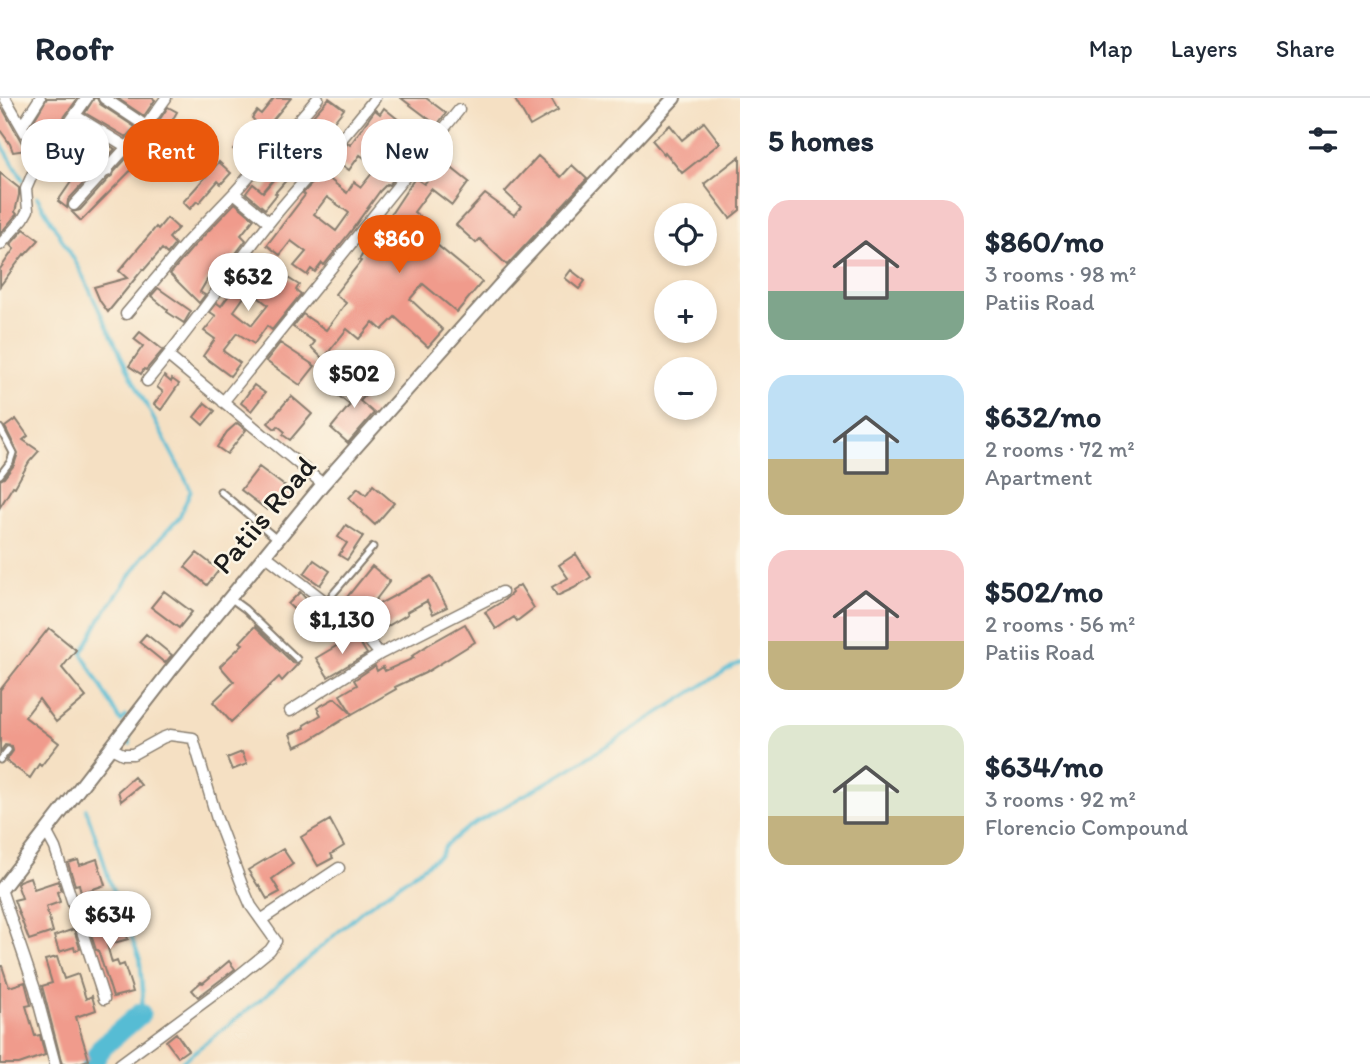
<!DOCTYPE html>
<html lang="en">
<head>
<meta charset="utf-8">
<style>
  :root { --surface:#fff; --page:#f2f2f3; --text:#1f2937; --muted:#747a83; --line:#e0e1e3; --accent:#ea580c }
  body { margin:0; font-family:Itim,sans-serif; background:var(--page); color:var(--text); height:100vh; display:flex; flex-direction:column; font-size:26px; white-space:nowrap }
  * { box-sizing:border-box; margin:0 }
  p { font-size:23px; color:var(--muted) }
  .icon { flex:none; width:38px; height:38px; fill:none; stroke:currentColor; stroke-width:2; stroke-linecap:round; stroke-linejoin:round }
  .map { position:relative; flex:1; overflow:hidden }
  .side { display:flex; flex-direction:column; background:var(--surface); width:630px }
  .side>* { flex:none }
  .guide { position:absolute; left:21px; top:21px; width:612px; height:63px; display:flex; gap:14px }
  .tools { position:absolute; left:654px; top:105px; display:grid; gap:14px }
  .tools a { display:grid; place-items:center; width:63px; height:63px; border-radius:50%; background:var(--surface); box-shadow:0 4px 10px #0003; font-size:35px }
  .price { position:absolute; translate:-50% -60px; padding:0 16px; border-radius:24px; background:#fff; color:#222; font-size:23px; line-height:46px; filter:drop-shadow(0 2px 4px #0008) }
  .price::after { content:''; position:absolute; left:50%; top:42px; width:21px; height:16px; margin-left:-10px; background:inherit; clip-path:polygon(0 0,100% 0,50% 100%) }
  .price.active { background:var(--accent); color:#fff }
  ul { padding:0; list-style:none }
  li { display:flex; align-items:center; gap:21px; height:175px; padding:0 28px }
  li span { display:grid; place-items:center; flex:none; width:196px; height:140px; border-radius:21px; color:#555 }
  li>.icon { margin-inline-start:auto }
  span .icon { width:84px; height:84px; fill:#fffc; stroke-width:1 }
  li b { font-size:30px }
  h2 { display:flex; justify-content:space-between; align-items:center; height:84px; padding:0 28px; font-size:30px }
  .tag { padding:0 24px; border-radius:28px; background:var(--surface); box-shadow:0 4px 10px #0003; font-size:24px; line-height:63px }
  .tag.active { background:var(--accent); color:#fff }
  header { display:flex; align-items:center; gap:42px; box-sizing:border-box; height:98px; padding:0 35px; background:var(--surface); border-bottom:2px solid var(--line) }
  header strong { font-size:33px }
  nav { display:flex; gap:38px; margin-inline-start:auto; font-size:24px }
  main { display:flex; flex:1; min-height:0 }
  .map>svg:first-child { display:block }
</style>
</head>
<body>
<header>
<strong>Roofr</strong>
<nav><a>Map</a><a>Layers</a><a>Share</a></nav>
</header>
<main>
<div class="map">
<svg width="740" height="966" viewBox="0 0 740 966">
  <rect width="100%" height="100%" fill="#fcf5e5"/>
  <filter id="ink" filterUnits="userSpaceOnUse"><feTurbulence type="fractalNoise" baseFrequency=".0143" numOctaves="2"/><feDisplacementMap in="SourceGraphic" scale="14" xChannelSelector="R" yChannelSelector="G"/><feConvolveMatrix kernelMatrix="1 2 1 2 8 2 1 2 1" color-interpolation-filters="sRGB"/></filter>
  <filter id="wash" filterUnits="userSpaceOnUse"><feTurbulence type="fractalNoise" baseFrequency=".00686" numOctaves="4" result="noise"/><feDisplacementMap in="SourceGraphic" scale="28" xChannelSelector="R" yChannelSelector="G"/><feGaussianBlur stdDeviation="1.57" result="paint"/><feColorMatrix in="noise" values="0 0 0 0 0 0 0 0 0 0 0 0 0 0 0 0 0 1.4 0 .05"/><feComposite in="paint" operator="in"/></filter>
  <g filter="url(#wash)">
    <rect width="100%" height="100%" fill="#f5e0c3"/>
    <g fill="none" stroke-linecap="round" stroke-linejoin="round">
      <path stroke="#56bcd4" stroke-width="3.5" d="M0,43L23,82
        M37,99L79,170L127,270L191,392L179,420L144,458L102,518L82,555L121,624L126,618
        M129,637L130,646
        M86,711L101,754L109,782L140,861L143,897L140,916
        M179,966L264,899L363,812L440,757L446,747L467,730L568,672L733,568L740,565"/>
      <path stroke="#56bcd4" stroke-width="21" d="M92,966L102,949L140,916"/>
    </g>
    <g id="blocks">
      <path fill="#f09b8c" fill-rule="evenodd" d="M47,0H78L42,50L37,41L43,30L33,24Z
        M94,0H97L100,6L135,29L126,39L85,15Z
        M117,0H152L155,2L144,18Z
        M274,0H291L271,24L280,31L274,38L270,34L257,47L263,51L250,65L233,51L256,24L252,20L257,13L261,16Z
        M329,0L344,11L320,41L326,46L320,53L308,45L298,56L287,47Z
        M401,0H426L446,15L437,27Z
        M514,0H551L558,12L530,28Z
        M0,8L4,13L26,52L13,54L10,46L0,32Z
        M168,9L177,14L166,33L150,53L81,123L72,114L80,112L109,80L113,77L114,74L152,33Z
        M384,10L400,23L398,26L403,29L393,42L375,30L366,42L402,70L389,87L387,86L380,93L351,133L324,167L322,165L315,174L311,171L307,177L294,168L306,154L291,143L280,157L267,147L305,97L303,95L322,75L347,95L354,84L361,89L377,69L360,57L349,72L334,61L348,45L350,47L375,12L380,16ZM327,99L349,115L336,133L314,116Z
        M704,24L720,45L682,75L665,54L664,56L652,42L670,27L682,42Z
        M79,28L115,51L104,63L69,43Z
        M61,55L94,74L68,102L67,110L58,103L73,81L53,68Z
        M538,58L561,79L572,67L587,81L507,167L480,141L476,145L456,127L485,96L514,117L521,109L505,94Z
        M740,58V112L730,120L704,86Z
        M295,59L307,68L294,83L289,79L275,95L277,96L265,111L246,95L253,86L263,94L275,80L265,72L271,65L283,74Z
        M219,64L231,75L221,86L218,83L199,105L197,103L190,111L183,104Z
        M444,64L469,84L452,107L431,91L414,114L435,130L426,142L405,128L402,133L397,130L386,146L406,163L419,148L429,156L437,147L482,184L457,214L423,186L410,201L443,232L428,249L395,219L382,232L373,224L359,241L347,231L323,261L311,249L315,244L293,229L303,216L326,232L346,205L335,196L361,163L359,162L367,149L364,147L378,125L383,128L415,80L424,86Z
        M0,75L19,90V97L15,114L17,116L0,136Z
        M235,105L254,121L241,137L246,142L216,182L210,177L200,194L205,197L199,205L170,176L193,149Z
        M167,120L178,130L169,140L175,146L167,156L162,151L144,172L143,171L108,214L100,203L94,189L127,180L119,173L156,129L158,131Z
        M24,131L39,142L25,157L24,156L0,188V171L14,151L10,147Z
        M252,158L263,165L254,180L270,193L283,177L299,187L296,192L301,196L272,232L267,228L254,246L237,235L223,253L240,265L230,278L203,258L215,241L204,233L216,218L210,214L217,205L221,208L232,193L229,190ZM249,192L268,207L252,227L234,213Z
        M571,172L585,183L579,191L565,180Z
        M158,190L191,213L184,225L167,214L168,212L151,198Z
        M140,234L163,252L146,272L144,271L141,276L129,268L143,248L134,241Z
        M280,245L315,268L300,287L266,263Z
        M365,277L376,286L360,303L374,315L348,345L331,330L350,307L335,295L341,288L350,294Z
        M164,278L171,284L172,281L179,286L161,312L154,306L163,294L157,289Z
        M254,287L265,295L251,313L241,305Z
        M291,298L312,316L290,342L283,337L285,334L278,328L275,331L268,325Z
        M205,305L215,313L203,327L194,319Z
        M16,321L28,338L23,342L39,353L29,364L15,389L13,388L0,409V382L4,380L14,367L18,355L5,329Z
        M237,325L246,332L227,356L217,349L227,334Z
        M259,369L294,395L286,406L277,399L267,412L241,392Z
        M373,387L394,405L375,427L362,415L363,413L349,400L358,390L366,397Z
        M346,427L363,438L347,462L339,457L347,445L338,439Z
        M197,455L219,472L207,487L185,469Z
        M576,456L591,479L574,490L557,498L552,489L568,480L559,467Z
        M314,462L330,473L320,487L304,476Z
        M372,468L390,483L368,512L431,478L447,509L433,516L427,503L407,514L408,516L388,528L376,538L364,524L371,518L347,499Z
        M520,487L534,510L517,523L514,519L496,531L485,514L503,503L512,495L511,493Z
        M164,493L192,514L179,530L151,509Z
        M300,494L312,507L301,518L288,506Z
        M465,526L475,544L425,575L395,589L396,591L352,616L340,597L357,587L354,582L375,568L377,573L383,569L385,573L414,560L412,558L428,547Z
        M255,528L293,565L298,566L282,583L279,579L231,624L213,604L234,584L220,568L243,546L240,544Z
        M49,530L76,552L62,570L86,599L56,624L39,601L25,619L59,645L41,668L39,666L30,680L6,663L13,653L12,648L5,647L0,654V592Z
        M146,536L172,557L165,565L139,544Z
        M355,537L367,556L328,579L316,560Z
        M335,600L352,616L308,643L295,649L290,636L305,630L304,627L321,617L317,610Z
        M242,654L247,666L232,672L227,660Z
        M134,679L141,687L121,703L118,693Z
        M330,722L344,748L331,756L333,760L318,768L301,739Z
        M283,751L293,766L272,781L280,794L267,801L259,787L258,788L248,772Z
        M97,761L105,787L81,795L79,786L75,787L68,765L78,762L80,767Z
        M30,779L34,791L58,783L61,792L57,794L60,804L46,809L53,834L29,842L14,802L22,800L17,786L19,783Z
        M107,815L109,823L121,819L128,841L107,847L112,865L117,863L119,868L124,866L133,894L113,899L98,852H96L86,821Z
        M74,831L80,851L75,853L74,849L59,854L54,838Z
        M57,859L64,881L78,876L86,901L92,898L96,912L76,919L89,962L74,966H62L42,888L52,885L45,862Z
        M229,863L235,871L198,899L192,892L201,884L203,885Z
        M0,868H2L9,889L25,884L31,907L26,908L35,938L40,937L45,957L19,966H0Z
        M176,935L188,952L178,959L166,943Z"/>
    </g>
  </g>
  <g filter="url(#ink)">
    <use href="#blocks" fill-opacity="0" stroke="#887e70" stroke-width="2"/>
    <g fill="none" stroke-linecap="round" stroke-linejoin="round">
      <g stroke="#887e70" stroke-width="9">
        <path id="service" d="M0,330L13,355L10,364L0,377
          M220,393L278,442
          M230,500L245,511L297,561
          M326,504L373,449
          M0,662L8,652"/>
      </g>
      <g stroke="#887e70" stroke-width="13">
        <path id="minor" d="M5,0L42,64
          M104,0L146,28
          M76,18L127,49
          M22,28L40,0
          M57,44L107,73
          M74,107L146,28L166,0
          M269,124L234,95L318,0
          M0,147L23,121L28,112L26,91L32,77L87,0
          M126,216L187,144L234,95
          M168,258L323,386
          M147,283C189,233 227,178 268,126C302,83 342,44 375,0
          M223,304L459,12
          M265,457L357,528L380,556
          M290,613L380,556L502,494
          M111,650L123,656H133L162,640L170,637L193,640L217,721L244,792L251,808L276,843L270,852L227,887L120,966
          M46,733L55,750L104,901
          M1,791L35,891L55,966
          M261,822L339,770"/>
      </g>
      <g stroke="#887e70" stroke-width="16">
        <path id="tertiary" d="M0,793L170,573L323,386L500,187L674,0"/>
      </g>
      <use href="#service" stroke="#fff" stroke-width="5"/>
      <use href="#minor" stroke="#fff" stroke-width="10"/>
      <use href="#tertiary" stroke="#fff" stroke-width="12"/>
    </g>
  </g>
  <g text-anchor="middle" stroke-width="5" stroke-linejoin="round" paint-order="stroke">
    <g font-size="30" fill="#1c1c1c" stroke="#fcf5e5">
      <text transform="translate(264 417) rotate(-50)" y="10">Patiis Road</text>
    </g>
  </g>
</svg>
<div class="tools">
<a><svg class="icon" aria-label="locate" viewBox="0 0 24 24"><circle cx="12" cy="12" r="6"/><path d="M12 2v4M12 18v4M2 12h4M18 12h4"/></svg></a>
<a>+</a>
<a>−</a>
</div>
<b class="price active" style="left:399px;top:177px">$860</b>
<b class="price" style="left:248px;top:215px">$632</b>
<b class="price" style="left:354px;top:312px">$502</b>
<b class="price" style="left:342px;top:558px">$1,130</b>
<b class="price" style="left:110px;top:853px">$634</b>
<div class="guide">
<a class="tag">Buy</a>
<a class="tag active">Rent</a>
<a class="tag">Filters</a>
<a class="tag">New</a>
</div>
</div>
<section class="side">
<h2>5 homes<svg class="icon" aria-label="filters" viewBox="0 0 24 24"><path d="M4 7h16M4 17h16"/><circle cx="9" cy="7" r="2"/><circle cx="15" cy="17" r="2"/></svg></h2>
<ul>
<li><span style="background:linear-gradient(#f6c9c9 65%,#7fa58c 0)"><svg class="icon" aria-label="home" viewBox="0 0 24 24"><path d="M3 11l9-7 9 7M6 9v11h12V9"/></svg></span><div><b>$860/mo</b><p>3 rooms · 98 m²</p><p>Patiis Road</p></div></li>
<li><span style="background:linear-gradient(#bfe0f5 60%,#c2b280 0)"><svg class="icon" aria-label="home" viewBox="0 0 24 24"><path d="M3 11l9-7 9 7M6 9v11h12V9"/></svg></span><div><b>$632/mo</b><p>2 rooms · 72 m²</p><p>Apartment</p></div></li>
<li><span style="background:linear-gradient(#f6c9c9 65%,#c2b280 0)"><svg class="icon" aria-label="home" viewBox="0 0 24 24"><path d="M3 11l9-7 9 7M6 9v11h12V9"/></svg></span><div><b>$502/mo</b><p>2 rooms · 56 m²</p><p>Patiis Road</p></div></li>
<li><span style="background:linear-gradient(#dfe7d0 65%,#c2b280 0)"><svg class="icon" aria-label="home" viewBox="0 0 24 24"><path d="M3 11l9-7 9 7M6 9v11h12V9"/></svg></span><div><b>$634/mo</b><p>3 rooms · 92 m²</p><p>Florencio Compound</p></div></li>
</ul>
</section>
</main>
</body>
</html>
